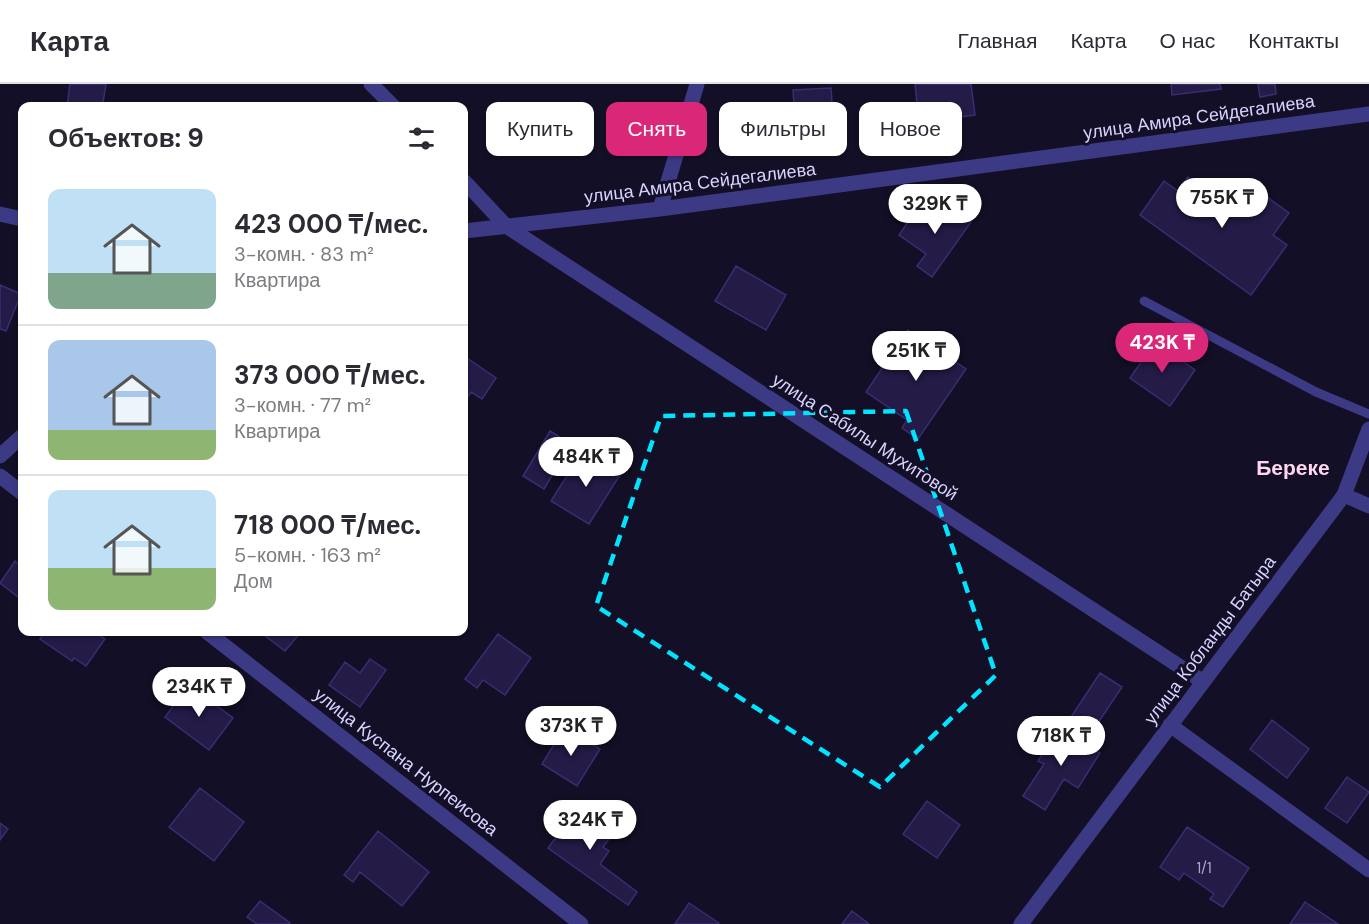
<!DOCTYPE html>
<html lang="ru">
<head>
<meta charset="utf-8">
<style>
  :root { --surface:#fff; --page:#f2f2f3; --text:#2b2b33; --muted:#7c7c81; --line:#e1e1e2; --accent:#db2777 }
  body { margin:0; font-family:"DM Sans",sans-serif; background:var(--page); color:var(--text); height:100vh; display:flex; flex-direction:column; font-size:22px; white-space:nowrap }
  * { box-sizing:border-box; margin:0 }
  p { font-size:20px; color:var(--muted) }
  .icon { flex:none; width:33px; height:33px; fill:none; stroke:currentColor; stroke-width:2; stroke-linecap:round; stroke-linejoin:round }
  .map { position:relative; flex:1; overflow:hidden }
  .side { position:absolute; left:18px; top:18px; width:450px; height:534px; display:flex; flex-direction:column; background:var(--surface); border-radius:12px; box-shadow:0 2px 4px #0004 }
  .side>* { flex:none }
  .hud { position:absolute; left:486px; top:18px; width:570px; height:54px; display:flex; gap:12px }
  .price { position:absolute; translate:-50% -51px; padding:0 14px; border-radius:21px; background:#fff; color:#222; font-size:20px; line-height:39px; filter:drop-shadow(0 2px 3px #0008) }
  .price::after { content:''; position:absolute; left:50%; top:36px; width:18px; height:14px; margin-left:-9px; background:inherit; clip-path:polygon(0 0,100% 0,50% 100%) }
  .price.selected { background:var(--accent); color:#fff }
  ul { padding:0; list-style:none }
  li { display:flex; align-items:center; gap:18px; height:150px; padding:0 30px }
  li+li { border-top:2px solid var(--line) }
  li span { display:grid; place-items:center; flex:none; width:168px; height:120px; border-radius:12px; color:#555 }
  li>.icon { margin-inline-start:auto }
  span .icon { width:72px; height:72px; fill:#fffc; stroke-width:1 }
  li b { font-size:26px }
  h2 { display:flex; justify-content:space-between; align-items:center; height:72px; padding:0 30px; font-size:26px }
  .pill { padding:0 21px; border-radius:12px; background:var(--surface); box-shadow:0 2px 4px #0004; font-size:21px; line-height:54px }
  .pill.selected { background:var(--accent); color:#fff }
  header { display:flex; align-items:center; gap:36px; box-sizing:border-box; height:84px; padding:0 30px; background:var(--surface); border-bottom:2px solid var(--line) }
  header strong { font-size:28px }
  nav { display:flex; gap:33px; margin-inline-start:auto; font-size:21px }
  .map>svg:first-child { display:block }
</style>
</head>
<body>
<header>
<strong>Карта</strong>
<nav><a>Главная</a><a>Карта</a><a>О нас</a><a>Контакты</a></nav>
</header>
<div class="map">
<svg width="1369" height="840" viewBox="0 0 1369 840">
  <rect width="100%" height="100%" fill="#130f26"/>
  <path fill="#241b47" stroke="#3b2d73" stroke-width="1.5" d="M70,0H106L103,19L113,20V22H67Z
    M915,0H971L975,31L919,38Z
    M1171,0H1220L1221,5L1172,11Z
    M1258,0H1275L1276,10L1260,13Z
    M831,4L835,61L797,64L793,6Z
    M1188,93L1226,121L1244,96L1289,129L1273,151L1287,161L1251,211L1140,131L1164,97L1178,107Z
    M941,117L971,138L932,193L917,182L926,170L899,151L918,123L931,132Z
    M736,182L786,211L766,246L715,217Z
    M0,201L21,210L6,247L0,245Z
    M908,246L966,285L918,355L902,344L907,336L866,308Z
    M1155,258L1195,286L1170,322L1130,294Z
    M464,272L496,294L482,315L471,308L467,314L464,312Z
    M550,347L579,365L565,388L557,383L544,405L523,392Z
    M582,368L620,391L589,440L551,417Z
    M15,477L22,483V516L0,499Z
    M45,548H94L105,555L86,582L74,574L72,577L40,555Z
    M260,548H301L285,567Z
    M498,550L531,574L505,611L483,596L477,604L465,595Z
    M370,575L386,586L360,623L329,601L345,578L360,589Z
    M1100,589L1122,603L1092,648L1071,633Z
    M189,601L233,634L209,666L165,633Z
    M1272,636L1309,665L1287,694L1250,665Z
    M1058,643L1100,669L1078,704L1064,695L1045,726L1023,712L1044,680L1038,677Z
    M564,644L600,665L577,702L542,680Z
    M1347,693L1369,708L1347,739L1325,724Z
    M200,704L244,738L214,777L169,743Z
    M927,717L960,741L937,774L903,750Z
    M580,721L615,747L603,763L609,767L600,780L637,808L628,821L548,764Z
    M0,739L8,745L0,756Z
    M1187,743L1249,784L1223,823L1210,815L1214,810L1184,789L1179,796L1160,783Z
    M378,747L429,788L402,822L360,788L353,798L344,791Z
    M260,817L290,839V840H257L247,833Z
    M1305,818L1338,840H1290Z
    M689,819L719,839L718,840H675Z
    M852,827L869,840H842Z"/>
  <g fill="none" stroke-linecap="round" stroke-linejoin="round">
    <path stroke="#3d3a85" stroke-width="9" d="M1144,217L1316,308L1369,330"/>
    <path stroke="#3d3a85" stroke-width="15" d="M371,0L393,22
      M464,97L506,142L1202,597
      M660,125L697,0
      M0,130L22,135
      M464,147L660,125L1369,30
      M0,372L22,352
      M0,392L22,409
      M1344,411L1369,422
      M207,548L581,840
      M1170,641L1369,786
      M1021,840L1344,411L1369,345"/>
  </g>
  <path fill="none" stroke="#00e5ff" stroke-width="4.5" stroke-dasharray="12 8" stroke-linejoin="round" d="M906,327L996,591L880,703L596,522L661,332Z"/>
  <g text-anchor="middle" stroke-width="6" stroke-linejoin="round" paint-order="stroke">
    <g font-size="15" fill="#aca6d1">
      <text x="1204" y="789">1/1</text>
    </g>
    <g font-size="18" fill="#d9d4ff" stroke="#130f26">
      <text transform="translate(1199 33) rotate(-8)" y="6">улица Амира Сейдегалиева</text>
      <text transform="translate(700 99) rotate(-7)" y="6">улица Амира Сейдегалиева</text>
      <text transform="translate(865 353) rotate(33)" y="6">улица Сабилы Мухитовой</text>
      <text transform="translate(1210 556) rotate(-53)" y="6">улица Кобланды Батыра</text>
      <text transform="translate(406 678) rotate(38)" y="6">улица Куспана Нурпеисова</text>
    </g>
    <g font-size="21" font-weight="bold" fill="#ffd6f0" stroke="#130f26">
      <text x="1293" y="391">Береке</text>
    </g>
  </g>
</svg>
<b class="price" style="left:1222px;top:145px">755K ₸</b>
<b class="price" style="left:935px;top:151px">329K ₸</b>
<b class="price selected" style="left:1162px;top:290px">423K ₸</b>
<b class="price" style="left:916px;top:298px">251K ₸</b>
<b class="price" style="left:586px;top:404px">484K ₸</b>
<b class="price" style="left:199px;top:634px">234K ₸</b>
<b class="price" style="left:571px;top:673px">373K ₸</b>
<b class="price" style="left:1061px;top:683px">718K ₸</b>
<b class="price" style="left:590px;top:767px">324K ₸</b>
<div class="hud">
<a class="pill">Купить</a>
<a class="pill selected">Снять</a>
<a class="pill">Фильтры</a>
<a class="pill">Новое</a>
</div>
<section class="side">
<h2>Объектов: 9<svg class="icon" aria-label="filters" viewBox="0 0 24 24"><path d="M4 7h16M4 17h16"/><circle cx="9" cy="7" r="2"/><circle cx="15" cy="17" r="2"/></svg></h2>
<ul>
<li><span style="background:linear-gradient(#bfe0f5 70%,#7fa58c 0)"><svg class="icon" aria-label="home" viewBox="0 0 24 24"><path d="M3 11l9-7 9 7M6 9v11h12V9"/></svg></span><div><b>423 000 ₸/мес.</b><p>3-комн. · 83 m²</p><p>Квартира</p></div></li>
<li><span style="background:linear-gradient(#a9c7e8 75%,#8fb573 0)"><svg class="icon" aria-label="home" viewBox="0 0 24 24"><path d="M3 11l9-7 9 7M6 9v11h12V9"/></svg></span><div><b>373 000 ₸/мес.</b><p>3-комн. · 77 m²</p><p>Квартира</p></div></li>
<li><span style="background:linear-gradient(#bfe0f5 65%,#8fb573 0)"><svg class="icon" aria-label="home" viewBox="0 0 24 24"><path d="M3 11l9-7 9 7M6 9v11h12V9"/></svg></span><div><b>718 000 ₸/мес.</b><p>5-комн. · 163 m²</p><p>Дом</p></div></li>
</ul>
</section>
</div>
</body>
</html>
